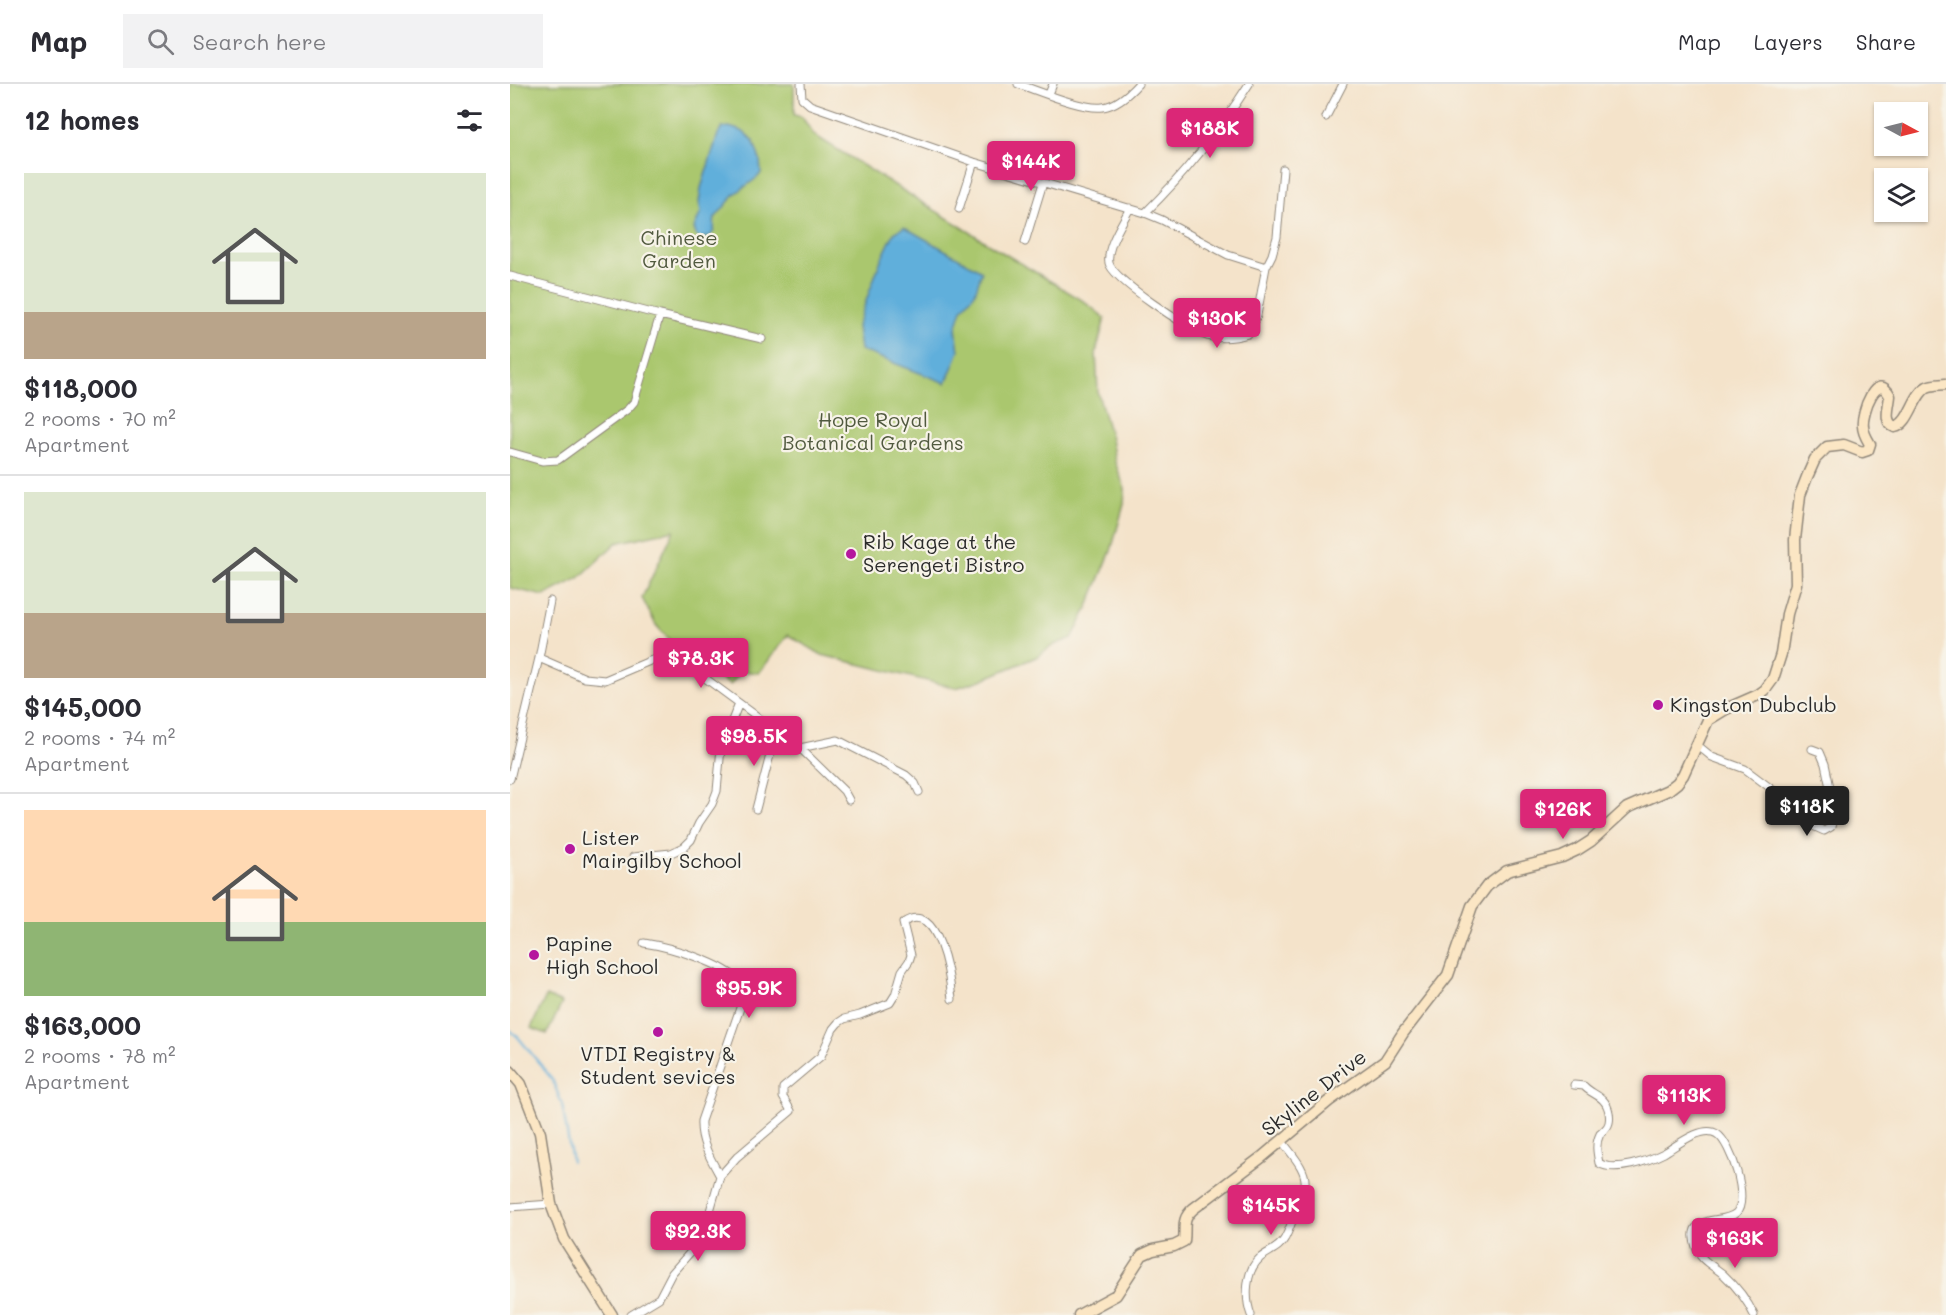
<!DOCTYPE html>
<html lang="en">
<head>
<meta charset="utf-8">
<style>
  :root { --surface:#fff; --page:#f2f2f3; --text:#2b2b33; --muted:#7c7c81; --line:#e1e1e2; --accent:#db2777 }
  body { margin:0; font-family:Mali,sans-serif; background:var(--page); color:var(--text); height:100vh; display:flex; flex-direction:column; font-size:22px; white-space:nowrap }
  * { box-sizing:border-box; margin:0 }
  p { font-size:20px; color:var(--muted) }
  .icon { flex:none; width:33px; height:33px; fill:none; stroke:currentColor; stroke-width:2; stroke-linecap:round; stroke-linejoin:round }
  .map { position:relative; flex:1; overflow:hidden }
  .side { display:flex; flex-direction:column; background:var(--surface); width:510px }
  .side>* { flex:none }
  .needle { width:39px; rotate:97deg }
  .buttons { position:absolute; left:1364px; top:18px; display:grid; gap:12px }
  .buttons a { display:grid; place-items:center; width:54px; height:54px; border-radius:0px; background:var(--surface); box-shadow:0 2px 4px #0004; font-size:30px }
  .price { position:absolute; translate:-50% -51px; padding:0 14px; border-radius:6px; background:var(--accent); color:#fff; font-size:20px; line-height:39px; filter:drop-shadow(0 2px 3px #0008) }
  .price::after { content:''; position:absolute; left:50%; top:36px; width:18px; height:14px; margin-left:-9px; background:inherit; clip-path:polygon(0 0,100% 0,50% 100%) }
  .price.active { background:#222; color:#fff }
  ul { padding:0; list-style:none }
  li { display:grid; align-content:center; gap:12px; height:318px; padding:0 24px }
  li+li { border-top:2px solid var(--line) }
  li span { display:grid; place-items:center; height:186px; border-radius:0px; color:#555 }
  li>.icon { margin-inline-start:auto }
  span .icon { width:108px; height:108px; fill:#fffc; stroke-width:1 }
  li b { font-size:26px }
  h2 { display:flex; justify-content:space-between; align-items:center; height:72px; padding:0 24px; font-size:26px }
  header { display:flex; align-items:center; gap:36px; box-sizing:border-box; height:84px; padding:0 30px; background:var(--surface); border-bottom:2px solid var(--line) }
  header strong { font-size:28px }
  nav { display:flex; gap:33px; margin-inline-start:auto; font-size:21px }
  .search { width:420px; height:54px; background:var(--page); display:flex; align-items:center; gap:15px; box-sizing:border-box; padding:0 21px; border-radius:0px; color:var(--muted); font-size:22px }
  main { display:flex; flex:1; min-height:0 }
  .map>svg:first-child { display:block }
</style>
</head>
<body>
<header>
<strong>Map</strong>
<div class="search"><svg class="icon" aria-label="search" viewBox="0 0 24 24"><circle cx="10" cy="10" r="6"/><path d="M15 15l6 6"/></svg>Search here</div>
<nav><a>Map</a><a>Layers</a><a>Share</a></nav>
</header>
<main>
<section class="side">
<h2>12 homes<svg class="icon" aria-label="filters" viewBox="0 0 24 24"><path d="M4 7h16M4 17h16"/><circle cx="9" cy="7" r="2"/><circle cx="15" cy="17" r="2"/></svg></h2>
<ul>
<li><span style="background:linear-gradient(#dfe7d0 75%,#b9a48a 0)"><svg class="icon" aria-label="home" viewBox="0 0 24 24"><path d="M3 11l9-7 9 7M6 9v11h12V9"/></svg></span><div><b>$118,000</b><p>2 rooms · 70 m²</p><p>Apartment</p></div></li>
<li><span style="background:linear-gradient(#dfe7d0 65%,#b9a48a 0)"><svg class="icon" aria-label="home" viewBox="0 0 24 24"><path d="M3 11l9-7 9 7M6 9v11h12V9"/></svg></span><div><b>$145,000</b><p>2 rooms · 74 m²</p><p>Apartment</p></div></li>
<li><span style="background:linear-gradient(#ffd9b3 60%,#8fb573 0)"><svg class="icon" aria-label="home" viewBox="0 0 24 24"><path d="M3 11l9-7 9 7M6 9v11h12V9"/></svg></span><div><b>$163,000</b><p>2 rooms · 78 m²</p><p>Apartment</p></div></li>
</ul>
</section>
<div class="map">
<svg width="1436" height="1231" viewBox="0 0 1436 1231">
  <rect width="100%" height="100%" fill="#f7f3e8"/>
  <filter id="ink" filterUnits="userSpaceOnUse"><feTurbulence type="fractalNoise" baseFrequency=".0167" numOctaves="2"/><feDisplacementMap in="SourceGraphic" scale="12" xChannelSelector="R" yChannelSelector="G"/><feConvolveMatrix kernelMatrix="1 2 1 2 8 2 1 2 1" color-interpolation-filters="sRGB"/></filter>
  <filter id="wash" filterUnits="userSpaceOnUse"><feTurbulence type="fractalNoise" baseFrequency=".008" numOctaves="4" result="noise"/><feDisplacementMap in="SourceGraphic" scale="24" xChannelSelector="R" yChannelSelector="G"/><feGaussianBlur stdDeviation="1.35" result="paint"/><feColorMatrix in="noise" values="0 0 0 0 0 0 0 0 0 0 0 0 0 0 0 0 0 1.4 0 .05"/><feComposite in="paint" operator="in"/></filter>
  <g filter="url(#wash)">
    <rect width="100%" height="100%" fill="#f4e3ca"/>
    <path fill="#aac76e" stroke="#6a794c" stroke-width="1.5" d="M0,0H284V31L292,33L304,51L495,170L572,216L595,234L586,268L588,309L601,355L605,378L615,405L614,420L601,467L577,525L562,554L544,561L526,573L471,596L446,604L312,571L278,551L249,589L232,587L220,601L170,568L146,541L132,514L164,446L106,459L69,494L34,512L0,504Z
      M36,912L52,919L37,950L21,944Z"/>
    <path fill="#61afdb" stroke="#466d83" stroke-width="1.5" d="M219,43L232,47L243,56L250,76L251,89L248,93L225,110L205,134C203,143 207,146 199,153L190,154L186,151L184,144L191,128L189,118L191,104L208,50L212,44Z
      M394,143L472,187L465,209L452,225L446,244L449,267L436,299L350,266L347,242L370,178L384,149Z"/>
    <g fill="none" stroke-linecap="round" stroke-linejoin="round">
      <path stroke="#61afdb" stroke-width="2" d="M0,946L8,953L42,995L52,1020L62,1078"/>
    </g>
  </g>
  <g filter="url(#ink)">
    <g fill="none" stroke-linecap="round" stroke-linejoin="round">
      <g stroke="#90877a" stroke-width="9">
        <path id="street" d="M291,0L292,14L300,21L464,78L635,129L652,136L718,171L756,183
          M508,0C529,7 573,26 593,23C607,21 619,10 628,0
          M539,10L543,0
          M816,33L833,0
          M620,124C613,138 596,163 599,179C602,195 680,246 697,252C711,255 725,254 738,250L747,231L756,183L762,171L767,153L773,85
          M449,125L464,78
          M635,129C675,90 709,47 739,0
          M515,158L533,99
          M0,192L150,231L252,255
          M0,368L32,377L48,376L118,325L124,318L150,231
          M29,574L75,594L95,596L142,576L165,572L290,664L334,707L339,716
          M1186,660L1202,673L1235,685L1271,712L1303,742L1314,747L1321,743L1325,727L1315,680L1310,668L1302,665
          M290,664L328,656L396,691L405,699L409,708
          M0,695L29,574L40,517
          M246,725L266,648
          M123,773L161,769L174,763L181,756L189,739L202,720L207,707L211,664L229,619
          M1064,1001L1074,1002C1079,1008 1087,1010 1093,1016C1099,1022 1102,1036 1097,1043C1095,1046 1092,1048 1090,1050C1085,1060 1087,1069 1089,1079C1104,1089 1138,1077 1154,1069C1166,1062 1193,1040 1207,1050C1221,1059 1240,1116 1226,1129C1213,1141 1174,1128 1186,1163C1190,1177 1204,1182 1214,1191C1227,1203 1237,1216 1244,1231
          M210,1092L227,1073L281,1027L273,1013V1004L311,972L323,945L328,939L334,935L350,931L380,919L385,911L392,887L399,877L401,871L393,839C429,814 440,895 442,915
          M0,1123L41,1120
          M121,1231L149,1214L162,1189L184,1164L194,1148L210,1092C200,1074 190,1057 191,1037L230,924L231,899C215,879 160,863 134,859
          M741,1231C735,1215 735,1187 750,1174C759,1167 770,1164 775,1154C783,1139 788,1118 795,1101C797,1085 781,1070 772,1057"/>
      </g>
      <g stroke="#90877a" stroke-width="13">
        <path id="secondary" d="M0,987L11,1000L30,1049L41,1120L54,1155L102,1231
          M569,1231L606,1211L632,1171L643,1166L664,1162L674,1157C676,1142 671,1136 683,1125L752,1073L819,1017L875,977L893,949L938,891L962,822L977,802L997,787L1052,773L1067,766L1081,757L1117,724L1158,706L1167,699L1173,691L1198,636L1216,625L1248,611L1255,606L1263,595L1271,570L1277,530L1286,500L1285,456L1290,411L1297,393L1305,375L1317,363L1334,361L1352,368L1358,366L1360,360C1357,355 1353,349 1353,342C1351,329 1367,285 1380,312C1379,323 1373,339 1385,343C1400,340 1403,311 1417,303C1423,300 1430,301 1436,300"/>
      </g>
      <use href="#street" stroke="#fff" stroke-width="7"/>
      <use href="#secondary" stroke="#fbe6c4" stroke-width="10"/>
    </g>
  </g>
  <g fill="#b5179e" stroke="#f7f3e8" stroke-width="2">
    <circle cx="341" cy="470" r="6"/>
    <circle cx="1148" cy="621" r="6"/>
    <circle cx="60" cy="765" r="6"/>
    <circle cx="24" cy="871" r="6"/>
    <circle cx="148" cy="948" r="6"/>
  </g>
  <g text-anchor="middle" stroke-width="4.5" stroke-linejoin="round" paint-order="stroke">
    <g font-size="20" fill="#515a3f" stroke="#f7f3e8">
      <text x="169" y="161">Chinese<tspan x="169" dy="23">Garden</tspan></text>
      <text x="363" y="343">Hope Royal<tspan x="363" dy="23">Botanical Gardens</tspan></text>
    </g>
    <g font-size="20" fill="#2b2b2b" stroke="#f7f3e8" text-anchor="start">
      <text x="353" y="465">Rib Kage at the<tspan x="353" dy="23">Serengeti Bistro</tspan></text>
      <text x="1160" y="628">Kingston Dubclub</text>
      <text x="72" y="761">Lister<tspan x="72" dy="23">Mairgilby School</tspan></text>
      <text x="36" y="867">Papine<tspan x="36" dy="23">High School</tspan></text>
      <text x="148" y="977" text-anchor="middle">VTDI Registry &amp;<tspan x="148" dy="23">Student sevices</tspan></text>
    </g>
    <g font-size="20" fill="#2b2b2b" stroke="#f7f3e8">
      <text transform="translate(804 1009) rotate(-38)" y="7">Skyline Drive</text>
    </g>
  </g>
</svg>
<div class="buttons">
<a><svg class="needle" viewBox="-14 -14 28 28"><path d="M0-13l5 13h-10z" fill="#e53935"/><path d="M0 13l5-13h-10z" fill="#7c7c81"/></svg></a>
<a><svg class="icon" aria-label="layers" viewBox="0 0 24 24"><path d="M12 4l9 5-9 5-9-5zM3 14l9 5 9-5"/></svg></a>
</div>
<b class="price" style="left:700px;top:75px">$188K</b>
<b class="price" style="left:521px;top:108px">$144K</b>
<b class="price" style="left:707px;top:265px">$130K</b>
<b class="price" style="left:191px;top:605px">$78.3K</b>
<b class="price" style="left:244px;top:683px">$98.5K</b>
<b class="price active" style="left:1297px;top:753px">$118K</b>
<b class="price" style="left:1053px;top:756px">$126K</b>
<b class="price" style="left:239px;top:935px">$95.9K</b>
<b class="price" style="left:1174px;top:1042px">$113K</b>
<b class="price" style="left:761px;top:1152px">$145K</b>
<b class="price" style="left:188px;top:1178px">$92.3K</b>
<b class="price" style="left:1225px;top:1185px">$163K</b>
</div>
</main>
</body>
</html>
